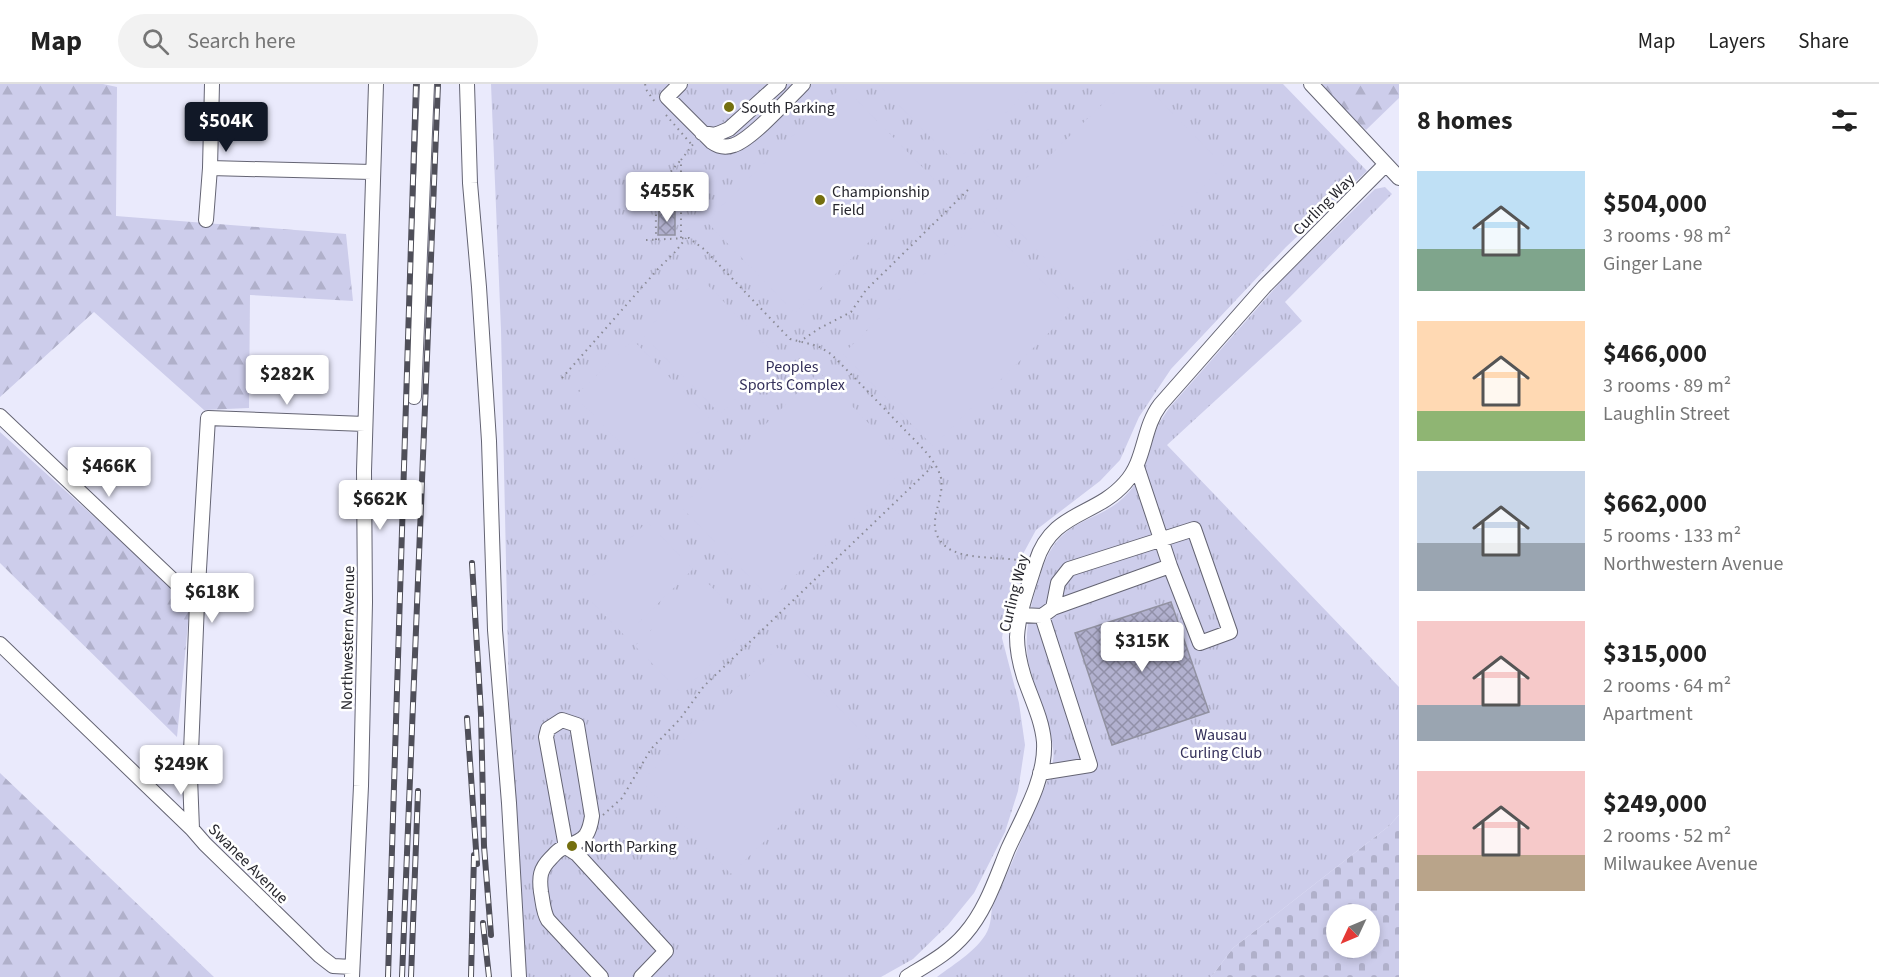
<!DOCTYPE html>
<html lang="en">
<head>
<meta charset="utf-8">
<style>
  :root { --surface:#fff; --page:#f2f2f2; --text:#222; --muted:#767676; --line:#e0e0e0; --accent:#111827 }
  body { margin:0; font-family:"Source Sans 3",sans-serif; background:var(--page); color:var(--text); height:100vh; display:flex; flex-direction:column; font-size:22px; white-space:nowrap }
  * { box-sizing:border-box; margin:0 }
  p { font-size:20px; color:var(--muted) }
  .icon { flex:none; width:33px; height:33px; fill:none; stroke:currentColor; stroke-width:2; stroke-linecap:round; stroke-linejoin:round }
  .map { position:relative; flex:1; overflow:hidden }
  .details { display:flex; flex-direction:column; background:var(--surface); width:480px }
  .details>* { flex:none }
  .needle { width:39px; rotate:226deg }
  .controls { position:absolute; left:1326px; top:820px; display:grid; gap:12px }
  .controls a { display:grid; place-items:center; width:54px; height:54px; border-radius:50%; background:var(--surface); box-shadow:0 3px 9px #0003; font-size:30px }
  .price { position:absolute; translate:-50% -51px; padding:0 14px; border-radius:6px; background:#fff; color:#222; font-size:20px; line-height:39px; filter:drop-shadow(0 2px 3px #0008) }
  .price::after { content:''; position:absolute; left:50%; top:36px; width:18px; height:14px; margin-left:-9px; background:inherit; clip-path:polygon(0 0,100% 0,50% 100%) }
  .price.active { background:var(--accent); color:#fff }
  ul { padding:0; list-style:none }
  li { display:flex; align-items:center; gap:18px; height:150px; padding:0 18px }
  li span { display:grid; place-items:center; flex:none; width:168px; height:120px; border-radius:0px; color:#555 }
  li>.icon { margin-inline-start:auto }
  span .icon { width:72px; height:72px; fill:#fffc; stroke-width:1 }
  li b { font-size:26px }
  h2 { display:flex; justify-content:space-between; align-items:center; height:72px; padding:0 18px; font-size:26px }
  header { display:flex; align-items:center; gap:36px; box-sizing:border-box; height:84px; padding:0 30px; background:var(--surface); border-bottom:2px solid var(--line) }
  header strong { font-size:28px }
  nav { display:flex; gap:33px; margin-inline-start:auto; font-size:21px }
  .search { width:420px; height:54px; background:var(--page); display:flex; align-items:center; gap:15px; box-sizing:border-box; padding:0 21px; border-radius:33px; color:var(--muted); font-size:22px }
  main { display:flex; flex:1; min-height:0 }
  .map>svg:first-child { display:block }
</style>
</head>
<body>
<header>
<strong>Map</strong>
<div class="search"><svg class="icon" aria-label="search" viewBox="0 0 24 24"><circle cx="10" cy="10" r="6"/><path d="M15 15l6 6"/></svg>Search here</div>
<nav><a>Map</a><a>Layers</a><a>Share</a></nav>
</header>
<main>
<div class="map">
<svg width="1399" height="893" viewBox="0 0 1399 893">
  <defs>
    <pattern id="forest-firs" width="22" height="20" patternUnits="userSpaceOnUse" patternTransform="scale(1.5)"><rect width="22" height="20" fill="#cdcdeb"/><path d="M5 1l3.5 6h-7zM16 11l3.5 6h-7z" fill="#b0b0ca"/></pattern>
    <pattern id="cemetery-stones" width="16" height="16" patternUnits="userSpaceOnUse" patternTransform="scale(1.5)"><rect width="16" height="16" fill="#cdcdeb"/><path d="M2 7V4a2 2 0 0 1 4 0v3zM10 15v-3a2 2 0 0 1 4 0v3z" fill="#b0b0ca"/></pattern>
    <pattern id="park-tufts" width="24" height="20" patternUnits="userSpaceOnUse" patternTransform="scale(1.5)"><rect width="24" height="20" fill="#cdcdeb"/><path d="M3 7l-1-3M5 7V3M7 7l1-3M15 17l-1-3M17 17v-4M19 17l1-3" fill="none" stroke="#b0b0ca"/></pattern>
    <pattern id="building-cross-hatch" width="8" height="8" patternUnits="userSpaceOnUse" patternTransform="scale(1.5)"><rect width="8" height="8" fill="#b2b1cf"/><path d="M0 0l8 8M0 8l8-8" fill="none" stroke="#9190a8"/></pattern>
  </defs>
  <rect width="100%" height="100%" fill="#eaeafc"/>
  <path fill="url(#forest-firs)" d="M0,0H103L117,3L116,132L346,150L353,217L250,211L249,324L204,326L94,228L0,313Z
    M1316,0H1399V14L1366,46Z
    M0,348L190,519L177,653L0,479Z
    M0,689L214,893H0Z"/>
  <path fill="url(#cemetery-stones)" fill-rule="evenodd" d="M1399,731V893H1211L1233,864L1389,742ZM1336,831H1370V864H1336Z"/>
  <path fill="url(#park-tufts)" d="M491,0H1283L1367,87L1286,163L1171,285L1139,333L1120,376L1100,397L1036,446L1023,470L1007,522L1002,554L1019,619L1025,661L1018,707L1005,748L974,809L948,841L913,875L881,893H515L501,246Z
    M1385,103L1392,110L1285,218L1302,237L1167,361L1399,603V731L1389,742L1233,864L1211,893H937C954,880 982,864 989,843C991,837 991,830 992,824C1007,791 1021,757 1035,724C1042,709 1051,693 1053,677C1057,652 1036,611 1030,585C1021,551 1032,515 1043,483C1062,430 1100,441 1129,408C1148,386 1148,366 1158,342C1161,335 1166,329 1170,323L1284,194L1375,105Z"/>
  <path fill="#cdcdeb" d="M878,0H1035L955,78Z
    M1123,0H1144L1224,82L1086,216L996,124Z
    M843,2L934,95L795,229L706,137Z
    M981,135L1071,227L933,362L843,270Z
    M700,193L778,274L720,330L642,250Z
    M633,256L711,336L653,393L575,312Z
    M819,288L909,381L771,515L681,423Z
    M647,438L693,485L625,552L579,505Z
    M703,494L749,542L681,609L635,562Z
    M779,563L869,655L731,790L641,697Z"/>
  <path fill="url(#building-cross-hatch)" stroke="#9191a1" stroke-width="1.5" d="M659,127H675V151H658Z
    M1171,518L1209,628L1112,661L1075,549Z"/>
  <g fill="none" stroke-linecap="round" stroke-linejoin="round">
    <g stroke="#646473" stroke-width="16">
      <path id="minor" d="M467,0L470,99L479,203L489,357L495,546L509,719L519,893
        M680,0L667,13L712,58C719,63 726,64 734,61C752,55 788,15 803,0
        M1311,0L1399,94
        M702,49L715,51L729,45L779,0
        M210,84L372,88
        M206,136L210,84L212,0
        M414,313L427,0
        M0,332L197,519
        M1053,524L1058,499L1069,485L1194,445L1230,548L1200,559L1170,482
        M1021,531L1042,532L1053,524L1170,482L1137,383
        M0,560L192,745L205,760L320,872L333,882L352,883
        M1040,689L1090,681L1042,532
        M192,745L190,693L197,519L208,334L365,340
        M352,893L361,702L365,518L364,387L376,0
        M601,893L548,836C543,828 543,818 541,808C539,793 540,785 551,774C554,771 557,767 561,765C570,761 581,758 586,751C590,745 591,739 592,732L577,641L562,636L548,645L546,653L566,763L577,770L666,867L641,893
        M907,893C928,880 949,869 965,850C986,826 996,794 1008,765C1023,732 1046,695 1044,658C1042,635 1031,614 1024,593C1020,580 1017,566 1017,553C1018,530 1029,500 1036,478C1052,427 1095,433 1125,399C1146,376 1142,345 1160,321L1264,203L1386,80"/>
    </g>
    <path stroke="#8b8b97" stroke-width="2" stroke-dasharray="1.5 4.5" stroke-linecap="butt" d="M645,0L647,7L655,18
      M666,31L692,61
      M656,122H680
      M681,154V76L694,59
      M646,156L689,154L705,166L790,255L818,262L831,270C855,294 878,318 901,342C914,356 931,370 939,388C950,412 921,439 944,461C961,477 1001,472 1024,477
      M656,156C656,118 653,105 681,76
      M799,258L820,244L851,228L866,206L971,103
      M562,294L658,185L676,167L686,154
      M603,731L622,714L651,665L680,635L704,602L935,380"/>
    <use href="#minor" stroke="#fff" stroke-width="14"/>
    <g stroke="#4f4f59" stroke-width="6">
      <path id="rail" d="M472,479L481,630L484,762L491,851
        M467,634L477,780
        M483,839L489,893
        M388,893L416,0
        M402,893L438,0
        M411,893L418,707
        M471,893L474,771"/>
    </g>
    <use href="#rail" stroke="#fff" stroke-width="4" stroke-dasharray="11" stroke-linecap="butt"/>
  </g>
  <g fill="#746f0f" stroke="#fff" stroke-width="2">
    <circle cx="729" cy="23" r="6"/>
    <circle cx="820" cy="116" r="6"/>
    <circle cx="572" cy="762" r="6"/>
  </g>
  <g text-anchor="middle" stroke-width="5" stroke-linejoin="round" paint-order="stroke">
    <g font-size="16" fill="#26262d" stroke="#fff" text-anchor="start">
      <text x="741" y="29">South Parking</text>
      <text x="832" y="113">Championship<tspan x="832" dy="18">Field</tspan></text>
      <text x="584" y="768">North Parking</text>
    </g>
    <g font-size="16" fill="#26262d" stroke="#fff">
      <text transform="translate(1323 120) rotate(-45)" y="6">Curling Way</text>
      <text transform="translate(1013 509) rotate(-76)" y="6">Curling Way</text>
      <text transform="translate(347 554) rotate(-89)" y="6">Northwestern Avenue</text>
      <text transform="translate(249 779) rotate(45)" y="6">Swanee Avenue</text>
    </g>
    <g font-size="16" fill="#34305a" stroke="#fff">
      <text x="792" y="288">Peoples<tspan x="792" dy="18">Sports Complex</tspan></text>
      <text x="1221" y="656">Wausau<tspan x="1221" dy="18">Curling Club</tspan></text>
    </g>
  </g>
</svg>
<div class="controls">
<a><svg class="needle" viewBox="-14 -14 28 28"><path d="M0-13l5 13h-10z" fill="#e53935"/><path d="M0 13l5-13h-10z" fill="#767676"/></svg></a>
</div>
<b class="price active" style="left:226px;top:69px">$504K</b>
<b class="price" style="left:667px;top:139px">$455K</b>
<b class="price" style="left:287px;top:322px">$282K</b>
<b class="price" style="left:109px;top:414px">$466K</b>
<b class="price" style="left:380px;top:447px">$662K</b>
<b class="price" style="left:212px;top:540px">$618K</b>
<b class="price" style="left:1142px;top:589px">$315K</b>
<b class="price" style="left:181px;top:712px">$249K</b>
</div>
<section class="details">
<h2>8 homes<svg class="icon" aria-label="filters" viewBox="0 0 24 24"><path d="M4 7h16M4 17h16"/><circle cx="9" cy="7" r="2"/><circle cx="15" cy="17" r="2"/></svg></h2>
<ul>
<li><span style="background:linear-gradient(#bfe0f5 65%,#7fa58c 0)"><svg class="icon" aria-label="home" viewBox="0 0 24 24"><path d="M3 11l9-7 9 7M6 9v11h12V9"/></svg></span><div><b>$504,000</b><p>3 rooms · 98 m²</p><p>Ginger Lane</p></div></li>
<li><span style="background:linear-gradient(#ffd9b3 75%,#8fb573 0)"><svg class="icon" aria-label="home" viewBox="0 0 24 24"><path d="M3 11l9-7 9 7M6 9v11h12V9"/></svg></span><div><b>$466,000</b><p>3 rooms · 89 m²</p><p>Laughlin Street</p></div></li>
<li><span style="background:linear-gradient(#c9d6e8 60%,#9aa5b1 0)"><svg class="icon" aria-label="home" viewBox="0 0 24 24"><path d="M3 11l9-7 9 7M6 9v11h12V9"/></svg></span><div><b>$662,000</b><p>5 rooms · 133 m²</p><p>Northwestern Avenue</p></div></li>
<li><span style="background:linear-gradient(#f6c9c9 70%,#9aa5b1 0)"><svg class="icon" aria-label="home" viewBox="0 0 24 24"><path d="M3 11l9-7 9 7M6 9v11h12V9"/></svg></span><div><b>$315,000</b><p>2 rooms · 64 m²</p><p>Apartment</p></div></li>
<li><span style="background:linear-gradient(#f6c9c9 70%,#b9a48a 0)"><svg class="icon" aria-label="home" viewBox="0 0 24 24"><path d="M3 11l9-7 9 7M6 9v11h12V9"/></svg></span><div><b>$249,000</b><p>2 rooms · 52 m²</p><p>Milwaukee Avenue</p></div></li>
</ul>
</section>
</main>
</body>
</html>
